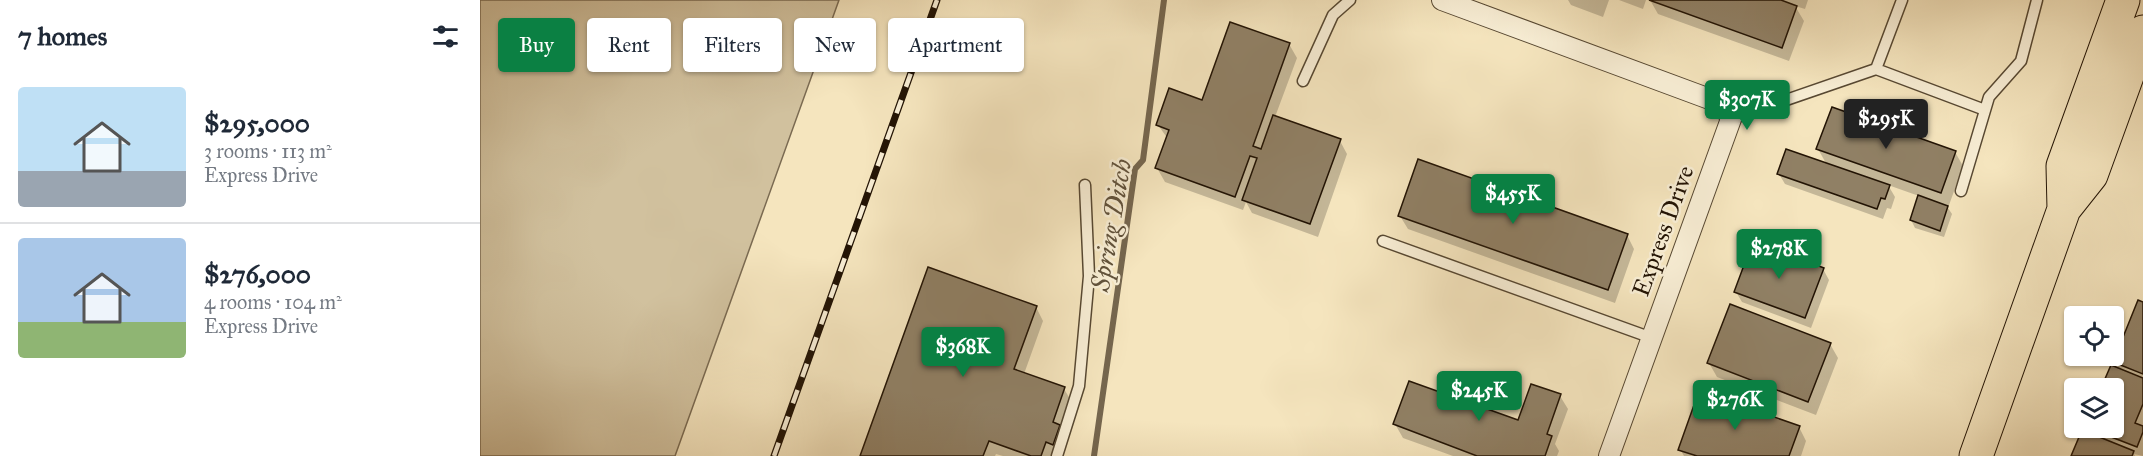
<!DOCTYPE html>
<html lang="en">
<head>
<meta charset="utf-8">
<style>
  :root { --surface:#fff; --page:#f2f2f3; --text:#1f2937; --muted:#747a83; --line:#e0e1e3; --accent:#0b8043 }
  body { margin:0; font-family:"IM FELL Great Primer",serif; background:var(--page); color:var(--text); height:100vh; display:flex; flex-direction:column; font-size:22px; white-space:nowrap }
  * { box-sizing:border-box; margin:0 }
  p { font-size:20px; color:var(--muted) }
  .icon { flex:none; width:33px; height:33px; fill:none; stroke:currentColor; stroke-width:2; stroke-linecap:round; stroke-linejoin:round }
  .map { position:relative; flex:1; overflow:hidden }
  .sheet { display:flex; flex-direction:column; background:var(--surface); width:480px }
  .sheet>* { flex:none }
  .hud { position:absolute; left:18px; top:18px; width:570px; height:54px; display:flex; gap:12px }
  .buttons { position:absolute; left:1584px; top:306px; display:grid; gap:12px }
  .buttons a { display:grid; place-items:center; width:60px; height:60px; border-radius:6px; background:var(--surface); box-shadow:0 2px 4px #0004; font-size:30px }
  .price { position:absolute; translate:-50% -51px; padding:0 14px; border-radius:6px; background:var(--accent); color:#fff; font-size:20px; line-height:39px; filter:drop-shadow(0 2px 3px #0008) }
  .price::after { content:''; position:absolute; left:50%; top:36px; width:18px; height:14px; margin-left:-9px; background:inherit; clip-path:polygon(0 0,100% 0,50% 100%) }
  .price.current { background:#222; color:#fff }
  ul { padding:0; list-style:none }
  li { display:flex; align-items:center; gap:18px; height:150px; padding:0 18px }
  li+li { border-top:2px solid var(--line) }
  li span { display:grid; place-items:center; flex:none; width:168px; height:120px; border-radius:6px; color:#555 }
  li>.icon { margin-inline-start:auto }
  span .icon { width:72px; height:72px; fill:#fffc; stroke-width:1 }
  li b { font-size:26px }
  h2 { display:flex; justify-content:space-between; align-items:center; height:72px; padding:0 18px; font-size:26px }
  .tag { padding:0 21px; border-radius:6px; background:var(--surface); box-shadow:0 2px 4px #0004; font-size:21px; line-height:54px }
  .tag.current { background:var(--accent); color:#fff }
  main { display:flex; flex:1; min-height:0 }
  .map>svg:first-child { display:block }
</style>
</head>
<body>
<main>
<section class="sheet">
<h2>7 homes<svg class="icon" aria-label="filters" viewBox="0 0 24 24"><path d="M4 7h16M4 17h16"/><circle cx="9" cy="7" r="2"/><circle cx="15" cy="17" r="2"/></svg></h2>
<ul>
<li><span style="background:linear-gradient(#bfe0f5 70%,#9aa5b1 0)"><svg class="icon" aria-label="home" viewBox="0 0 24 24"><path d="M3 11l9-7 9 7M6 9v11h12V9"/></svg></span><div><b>$295,000</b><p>3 rooms · 113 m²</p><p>Express Drive</p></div></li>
<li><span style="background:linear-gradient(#a9c7e8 70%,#8fb573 0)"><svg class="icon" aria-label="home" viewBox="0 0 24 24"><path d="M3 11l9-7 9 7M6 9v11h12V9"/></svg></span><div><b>$276,000</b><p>4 rooms · 104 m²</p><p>Express Drive</p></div></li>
</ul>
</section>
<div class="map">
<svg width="1663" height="456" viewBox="0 0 1663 456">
  <rect width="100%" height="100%" fill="#f5e5be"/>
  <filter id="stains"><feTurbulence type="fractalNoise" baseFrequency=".00333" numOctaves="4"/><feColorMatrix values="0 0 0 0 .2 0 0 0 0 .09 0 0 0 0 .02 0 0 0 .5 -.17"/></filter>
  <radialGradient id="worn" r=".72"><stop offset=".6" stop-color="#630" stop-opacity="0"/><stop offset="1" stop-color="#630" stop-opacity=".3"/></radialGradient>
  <path fill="#d1c19e" stroke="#7a6a51" stroke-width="1.5" d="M0,0H359L195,456H0Z"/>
  <path fill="#0003" d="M1088,0H1129L1123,17L1091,5Z
    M1139,0H1166L1163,9Z
    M1170,0H1328L1325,9L1315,6L1324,21L1309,61L1178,14Z
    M809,44L817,58L795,117L860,141L867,154L838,237L772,213L766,202L763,210L685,182L677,168L688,139L678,125L723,102Z
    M1338,149L1475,152L1483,166L1468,208L1472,214L1464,237L1435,228L1431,220L1439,196L1408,185L1415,197L1411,209L1407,208L1403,219L1305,184L1299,174L1347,165Z
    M920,216L1147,235L1154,249L1135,303L928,229Z
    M1343,269L1349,280L1331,328L1262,302L1256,292Z
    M1663,304V456L1654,454L1655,456H1593L1612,435L1608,428H1634V388H1622L1632,366L1640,370L1635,362Z
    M556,307L563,321L544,374L584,389L592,402L573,456H523L516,454L515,456H382Z
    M1350,344L1358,358L1336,415L1237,377L1229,363Z
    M1080,396L1088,409L1075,444L1079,451L1077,456H973L923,438L915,424L1039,422Z
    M1319,427L1326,441L1321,456H1204L1200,449Z"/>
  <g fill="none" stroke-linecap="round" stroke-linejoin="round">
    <path stroke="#75664e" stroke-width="6" d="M614,456L655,169L663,160L684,0"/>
  </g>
  <path fill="#908065" stroke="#221304" stroke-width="1.5" d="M1169,0H1301L1317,6L1302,48Z
    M750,22L810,43L773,146L781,149L793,115L861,139L830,224L762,200L777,158L770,156L755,197L675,168L689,130L676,125L689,88L722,100Z
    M1352,107L1476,151L1461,193L1336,149Z
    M1306,149L1410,185L1405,199L1401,198L1397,209L1297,174Z
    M938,159L1148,234L1128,290L918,216Z
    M1438,195L1468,206L1460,231L1430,220Z
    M1273,241L1344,268L1325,318L1254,292Z
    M448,267L557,306L534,369L585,387L573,422L580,425L573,445L566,442L561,456H551L509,441L503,456H380Z
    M1658,300L1663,302V374L1633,362Z
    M1250,304L1351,343L1328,402L1227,363Z
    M1631,365L1663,378V404L1655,423L1663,426V432L1657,447L1608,428H1634V388H1621Z
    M929,381L1038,420L1051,384L1081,394L1067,434L1072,436L1065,456H997L913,424Z
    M1219,391L1320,426L1309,456H1217L1198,450Z
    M1602,430L1654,451L1652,456H1591Z"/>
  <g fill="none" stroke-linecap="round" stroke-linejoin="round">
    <g stroke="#574832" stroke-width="13">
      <path id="service" d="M1396,69L1505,110
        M823,81L853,15L870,0
        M1251,119L1396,69L1422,0
        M1481,191L1509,97L1541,61L1557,0
        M903,241L1172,338
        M577,456L599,386L609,276L605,185"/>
    </g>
    <g stroke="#574832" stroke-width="22">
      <path id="minor" d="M962,0L1243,104L1251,119L1129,456"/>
    </g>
    <g stroke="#221304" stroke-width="35">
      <path id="trunk" d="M1584,209L1583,166L1643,0
        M1496,456L1584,209L1611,175L1663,32"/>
    </g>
    <use href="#service" stroke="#f8eed5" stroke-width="10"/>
    <use href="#minor" stroke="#f8eed5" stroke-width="20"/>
    <use href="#trunk" stroke="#f5e5be" stroke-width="33"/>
    <g stroke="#221304" stroke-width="7">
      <path id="rail" d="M294,456L457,0"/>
    </g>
    <use href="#rail" stroke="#f8eed5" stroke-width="4.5" stroke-dasharray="14" stroke-linecap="butt"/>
  </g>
  <g text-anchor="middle" stroke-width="5" stroke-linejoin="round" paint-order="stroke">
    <g font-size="24" fill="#221304" stroke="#f8eed5">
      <text transform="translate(1183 231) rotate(-70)" y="8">Express Drive</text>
    </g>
    <g font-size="26" font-style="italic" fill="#61523b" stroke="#f8eed5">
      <text transform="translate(631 225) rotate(-80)" y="9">Spring Ditch</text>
    </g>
  </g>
  <rect width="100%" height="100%" filter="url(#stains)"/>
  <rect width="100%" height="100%" fill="url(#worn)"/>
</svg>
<div class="buttons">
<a><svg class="icon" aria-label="locate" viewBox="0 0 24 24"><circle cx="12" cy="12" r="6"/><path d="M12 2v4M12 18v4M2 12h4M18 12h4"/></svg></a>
<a><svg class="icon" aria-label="layers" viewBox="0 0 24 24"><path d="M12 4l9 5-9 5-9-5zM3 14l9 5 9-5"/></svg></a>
</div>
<b class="price" style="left:1267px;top:131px">$307K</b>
<b class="price current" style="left:1406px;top:150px">$295K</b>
<b class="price" style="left:1033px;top:225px">$455K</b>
<b class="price" style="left:1299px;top:280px">$278K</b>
<b class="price" style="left:483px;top:378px">$368K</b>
<b class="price" style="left:999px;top:422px">$245K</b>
<b class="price" style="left:1255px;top:431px">$276K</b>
<div class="hud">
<a class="tag current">Buy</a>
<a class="tag">Rent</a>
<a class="tag">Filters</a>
<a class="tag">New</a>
<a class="tag">Apartment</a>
</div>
</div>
</main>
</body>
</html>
